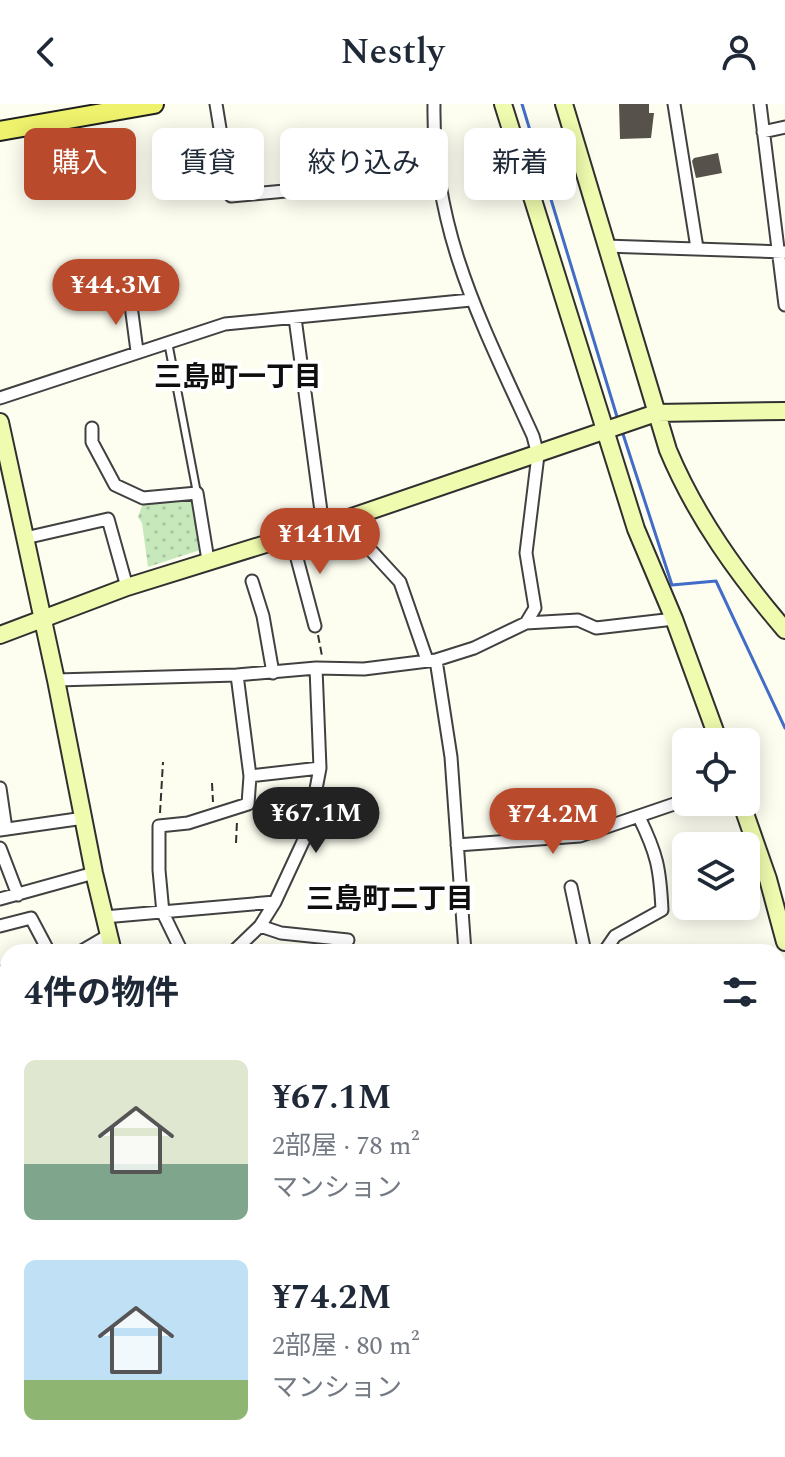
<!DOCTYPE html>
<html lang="ja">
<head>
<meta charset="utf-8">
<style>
  :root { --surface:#fff; --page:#f6f6f7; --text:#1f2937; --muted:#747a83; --accent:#b94b2c }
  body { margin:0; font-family:Spectral,"Noto Sans JP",serif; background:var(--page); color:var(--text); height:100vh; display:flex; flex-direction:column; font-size:30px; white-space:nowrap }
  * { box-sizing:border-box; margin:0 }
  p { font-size:26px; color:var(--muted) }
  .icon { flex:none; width:44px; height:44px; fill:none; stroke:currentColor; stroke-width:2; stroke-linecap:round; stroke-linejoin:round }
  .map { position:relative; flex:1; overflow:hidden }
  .panel { position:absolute; left:0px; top:840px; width:786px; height:514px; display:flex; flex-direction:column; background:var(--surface); border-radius:24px 24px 0 0; box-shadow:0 4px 20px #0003 }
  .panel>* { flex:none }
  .guide { position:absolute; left:24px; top:24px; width:738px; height:72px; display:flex; gap:16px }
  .fabs { position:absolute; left:672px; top:624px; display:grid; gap:16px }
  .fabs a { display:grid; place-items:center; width:88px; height:88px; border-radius:12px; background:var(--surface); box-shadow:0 4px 20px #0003; font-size:40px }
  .price { position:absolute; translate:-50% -68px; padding:0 18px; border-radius:28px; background:var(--accent); color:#fff; font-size:26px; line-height:52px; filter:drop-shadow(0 2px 4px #0008) }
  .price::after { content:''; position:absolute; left:50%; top:48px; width:24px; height:18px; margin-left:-12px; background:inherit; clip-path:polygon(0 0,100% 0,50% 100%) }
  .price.active { background:#222; color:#fff }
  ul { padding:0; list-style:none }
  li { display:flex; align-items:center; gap:24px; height:200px; padding:0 24px }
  li span { display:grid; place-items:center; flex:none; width:224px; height:160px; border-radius:12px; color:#555 }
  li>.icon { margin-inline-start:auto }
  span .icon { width:96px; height:96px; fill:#fffc; stroke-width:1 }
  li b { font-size:34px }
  h2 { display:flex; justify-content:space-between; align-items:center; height:96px; padding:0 24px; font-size:34px }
  .chip { padding:0 28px; border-radius:12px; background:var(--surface); box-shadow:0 4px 20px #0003; font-size:28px; line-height:72px }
  .chip.active { background:var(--accent); color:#fff }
  header { display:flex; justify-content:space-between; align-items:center; height:104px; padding:0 24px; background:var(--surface); font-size:36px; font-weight:600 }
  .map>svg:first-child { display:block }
</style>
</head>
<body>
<header><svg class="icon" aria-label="back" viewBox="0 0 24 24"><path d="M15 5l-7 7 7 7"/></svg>Nestly<svg class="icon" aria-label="person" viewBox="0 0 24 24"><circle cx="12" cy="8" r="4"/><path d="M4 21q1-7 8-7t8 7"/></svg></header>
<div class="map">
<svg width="785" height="1353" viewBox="0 0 785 1353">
  <defs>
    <pattern id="park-dots" width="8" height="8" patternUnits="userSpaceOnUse" patternTransform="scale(2)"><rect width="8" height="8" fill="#c6e8bb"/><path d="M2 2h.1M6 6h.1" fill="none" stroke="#a9c6a0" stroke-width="1.8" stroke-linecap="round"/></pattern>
  </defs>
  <rect width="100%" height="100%" fill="#fdfef0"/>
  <path fill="url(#park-dots)" d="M191,394L200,446L148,463L142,419L138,413L143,399Z
    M785,1194V1316L778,1321V1195Z"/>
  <path fill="#b7ccf4" stroke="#416dc8" stroke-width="2" d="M0,1120L8,1149V1346H55L57,1353H0Z"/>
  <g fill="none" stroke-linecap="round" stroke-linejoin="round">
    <path stroke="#416dc8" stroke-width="3" d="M522,0L618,316
      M622,327L672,481L716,477L785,624"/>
  </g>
  <path fill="#56524b" d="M619,0H649V9H654L651,34L620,35Z
    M718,49L722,69L696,74L692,57L694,54Z"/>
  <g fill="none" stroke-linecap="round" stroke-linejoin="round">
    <g stroke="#414141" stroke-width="10">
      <path id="lane" d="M168,238L197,389"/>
    </g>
    <g stroke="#414141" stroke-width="15">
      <path id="street" d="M216,0L231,92L438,73
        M674,0L697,144
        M760,0L785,201
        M763,28L785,23
        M605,142L784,148
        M130,194L137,247
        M295,214L323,422
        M0,294L225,220L471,196
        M92,324V338L115,381L143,394L197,389L208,456
        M343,416L400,478L427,556
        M291,432L315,522
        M25,434L108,415L127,483
        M252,477L263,512L273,569
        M526,519L578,516L596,524L674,515
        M436,556L451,653L465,848
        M237,571L250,672L320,664
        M56,576L237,571L316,564L364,565L436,556L474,544L526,519L535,504L526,449L538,351L533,332C482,220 432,127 434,0
        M0,684L6,725
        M0,726L84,714
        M457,741L580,732L686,696
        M0,744L18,791
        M571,783L585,848
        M0,795L94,769
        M104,813L275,798L308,727L320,664L316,564
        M0,822L31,814L49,848
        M260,822L281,829L348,836
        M80,848L109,831
        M182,848L163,809L159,766V722L188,719L248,700L250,672
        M233,848L260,822L275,798
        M604,848L615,832L662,806C660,764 657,750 639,713
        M0,868L8,884
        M778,1188L785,1189
        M714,1346L717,1353
        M162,1353L171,1346
        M342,1353L362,1346
        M509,1353L511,1346
        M669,1353L673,1346"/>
    </g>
    <g stroke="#303030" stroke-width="20">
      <path id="secondary" d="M503,0L636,425L674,515L719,638
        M564,0L668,346C696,413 738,471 785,526
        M0,318L56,576L94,769L113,848
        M0,531L127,483L343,416L656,309L785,307
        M741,698L768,775L785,838
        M778,883L785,882
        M0,1047L8,1069
        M0,1144L8,1140
        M778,1334L785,1330
        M88,1346L90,1353
        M308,1346L315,1353
        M574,1353L578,1346
        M749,1353L760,1346"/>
    </g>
    <g stroke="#1f1f1f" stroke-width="22">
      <path id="primary" d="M0,27L154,0"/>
    </g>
    <path stroke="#303030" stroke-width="2" stroke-dasharray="8 4" stroke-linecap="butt" d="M318,531L322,552
      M212,679L213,698
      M160,709L163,658
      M236,739L237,717
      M778,1084L785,1002
      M0,1162L8,1158"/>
    <use href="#lane" stroke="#fff" stroke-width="6"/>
    <use href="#street" stroke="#fff" stroke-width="11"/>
    <use href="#secondary" stroke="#effbae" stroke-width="16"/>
    <use href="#primary" stroke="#eff26c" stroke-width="18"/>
  </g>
  <g text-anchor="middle" stroke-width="8" stroke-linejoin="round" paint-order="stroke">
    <g font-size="28" font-weight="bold" fill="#0e0e0e" stroke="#fff">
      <text x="238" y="282">三島町一丁目</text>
      <text x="390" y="804">三島町二丁目</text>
    </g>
  </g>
</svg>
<div class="fabs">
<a><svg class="icon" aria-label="locate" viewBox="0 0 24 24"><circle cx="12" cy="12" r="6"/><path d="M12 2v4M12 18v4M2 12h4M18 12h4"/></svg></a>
<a><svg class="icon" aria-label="layers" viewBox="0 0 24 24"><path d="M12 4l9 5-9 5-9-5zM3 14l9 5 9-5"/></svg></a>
</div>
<b class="price" style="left:116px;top:223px">¥44.3M</b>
<b class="price" style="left:320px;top:472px">¥141M</b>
<b class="price active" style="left:316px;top:751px">¥67.1M</b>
<b class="price" style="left:553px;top:752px">¥74.2M</b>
<div class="guide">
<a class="chip active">購入</a>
<a class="chip">賃貸</a>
<a class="chip">絞り込み</a>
<a class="chip">新着</a>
</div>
<section class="panel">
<h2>4件の物件<svg class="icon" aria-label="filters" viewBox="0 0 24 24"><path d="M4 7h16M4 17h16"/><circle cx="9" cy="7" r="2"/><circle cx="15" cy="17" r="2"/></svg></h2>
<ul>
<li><span style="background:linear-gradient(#dfe7d0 65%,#7fa58c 0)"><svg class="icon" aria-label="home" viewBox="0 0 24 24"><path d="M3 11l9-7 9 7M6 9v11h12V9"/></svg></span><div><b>¥67.1M</b><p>2部屋 · 78 m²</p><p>マンション</p></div></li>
<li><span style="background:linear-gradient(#bfe0f5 75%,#8fb573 0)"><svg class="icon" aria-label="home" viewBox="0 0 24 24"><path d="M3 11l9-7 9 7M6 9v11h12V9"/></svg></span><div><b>¥74.2M</b><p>2部屋 · 80 m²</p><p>マンション</p></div></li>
</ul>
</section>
</div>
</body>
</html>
